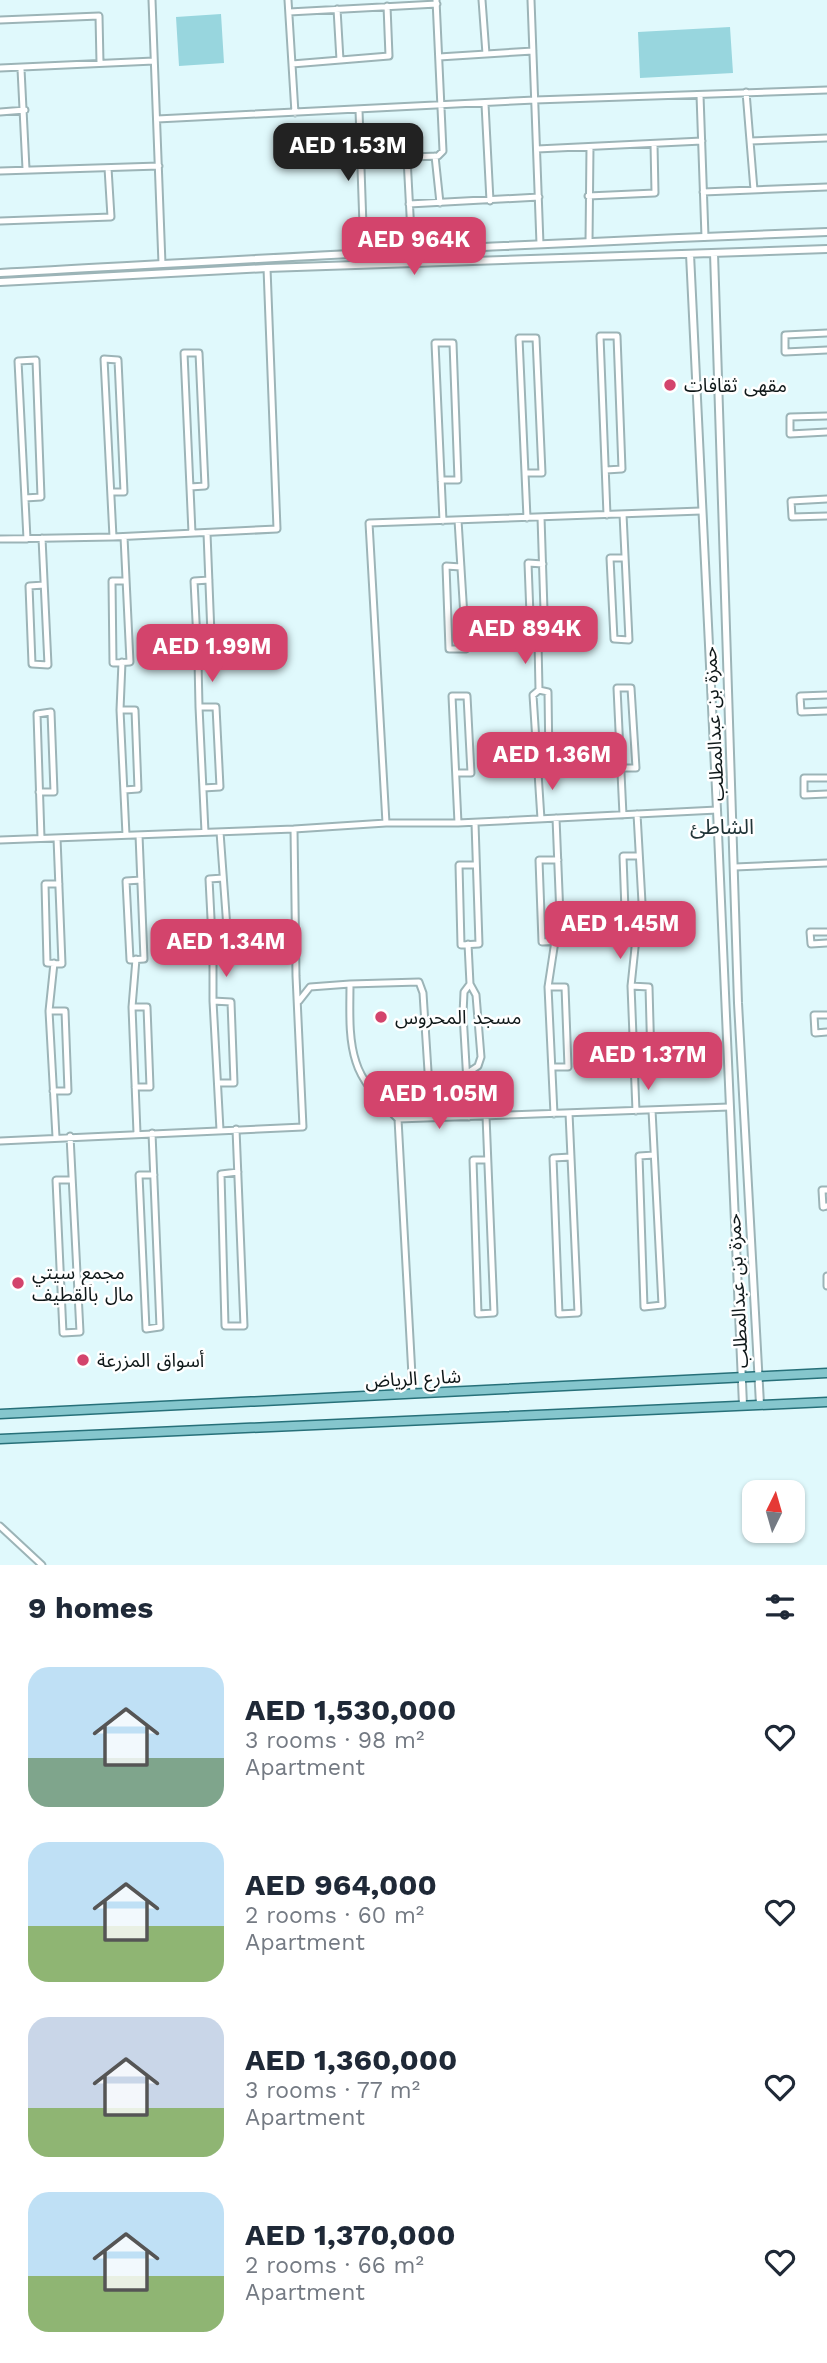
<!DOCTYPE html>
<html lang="en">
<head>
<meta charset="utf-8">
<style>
  :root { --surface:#fff; --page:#f2f2f3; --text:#1f2937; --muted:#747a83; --accent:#d3446c }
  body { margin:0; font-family:"Work Sans","Noto Sans Arabic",sans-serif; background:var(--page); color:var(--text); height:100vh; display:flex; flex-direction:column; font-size:26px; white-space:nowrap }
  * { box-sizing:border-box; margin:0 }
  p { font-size:23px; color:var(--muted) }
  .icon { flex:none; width:38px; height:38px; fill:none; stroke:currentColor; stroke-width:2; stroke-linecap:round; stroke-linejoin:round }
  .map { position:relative; height:1565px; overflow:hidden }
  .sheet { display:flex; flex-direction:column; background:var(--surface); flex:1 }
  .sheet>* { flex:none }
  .needle { width:46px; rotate:5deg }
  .tools { position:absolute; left:742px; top:1480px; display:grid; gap:14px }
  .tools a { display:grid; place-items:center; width:63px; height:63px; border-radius:14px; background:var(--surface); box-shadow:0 2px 5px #0004; font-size:35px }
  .price { position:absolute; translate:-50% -60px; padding:0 16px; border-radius:14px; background:var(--accent); color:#fff; font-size:23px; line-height:46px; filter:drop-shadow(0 2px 4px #0008) }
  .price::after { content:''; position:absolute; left:50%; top:42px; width:21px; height:16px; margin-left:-10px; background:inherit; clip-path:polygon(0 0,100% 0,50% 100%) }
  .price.on { background:#222; color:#fff }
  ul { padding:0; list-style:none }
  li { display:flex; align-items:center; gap:21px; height:175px; padding:0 28px }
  li span { display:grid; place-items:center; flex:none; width:196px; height:140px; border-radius:21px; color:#555 }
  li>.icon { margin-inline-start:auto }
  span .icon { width:84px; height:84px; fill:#fffc; stroke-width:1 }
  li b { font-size:30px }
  h2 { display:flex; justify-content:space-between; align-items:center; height:84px; padding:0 28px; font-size:30px }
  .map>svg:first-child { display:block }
</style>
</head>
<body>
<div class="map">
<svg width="827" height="1565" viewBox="0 0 827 1565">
  <rect width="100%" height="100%" fill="#e0f9fc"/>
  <path fill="#98d6de" d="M221,14L224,63L179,66L176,17Z
    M730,27L733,73L640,78L638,32Z"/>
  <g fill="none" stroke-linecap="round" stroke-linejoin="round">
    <g stroke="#9cb4b7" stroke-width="9">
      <path id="minor" d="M152,0L162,264
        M288,0L295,113
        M482,0L486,54
        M531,0L540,244
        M337,9L340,60
        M289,12L437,4
        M0,20L99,16L100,63
        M439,57L533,51
        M292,64L389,56L387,6
        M0,68L154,61
        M21,69L26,169
        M746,92L754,190
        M700,95L705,237
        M485,104L490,201
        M359,110L364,255
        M0,112L25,110
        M157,119L535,100L827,90
        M750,141L827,138
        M537,149L702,141
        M435,156L440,203
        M407,158L412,252
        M361,159L438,156L443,151L436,0
        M0,171L159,166
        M703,192L827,187
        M588,196L655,193L654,144
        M409,204L539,197
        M0,221L111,217L108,168
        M589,242L590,147
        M827,333L785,335V352L827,350
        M827,416L790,417V434L827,432
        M606,470L622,469L617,336H600L607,515
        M525,473H542L536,338H519L527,518
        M441,480H458L453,343H435L443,521
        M190,487L205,486L199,353H184L192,533
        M111,492H124L118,360L104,359L113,537
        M25,498L41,497L36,360L18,361L27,539
        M827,499L791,501L792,517L827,516
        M701,511L369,523L386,823H458L717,810
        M623,514L629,640L614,639L610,558H625
        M541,517L545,642L531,641L528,563L543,564
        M458,520L466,649H449L446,566L461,567
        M207,533L212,660L198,661L194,581L209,580
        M124,537L130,662L113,663L112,581H126
        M42,538L48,665L32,664L29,586L44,585
        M0,539L113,537L277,529L267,268
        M538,642L539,690
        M198,661L199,707
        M827,695L800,696L801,712L827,711
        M120,710L122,662
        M537,767L549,763L548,692L539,690L533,695L541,819
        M621,768H636L631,688H617L623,815
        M456,773H471L467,696H452L458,823
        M827,778H804V795L827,794
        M203,788L220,787L216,707H199L205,832
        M124,790L138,789L135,710H120L126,835
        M39,792H54L51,712L37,714L41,838
        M637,814L644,938H626L623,856H639
        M556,818L561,941L542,942L539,860H558
        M475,823L479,944L461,945L459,865H476
        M294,829L386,823
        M220,832L229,956L213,958L209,879L223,878
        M139,835L144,959L130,960L126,881L141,880
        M57,838L62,964L47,963L45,884H59
        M0,840L294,829L296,976L303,1127L0,1141
        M735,867L827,863
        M827,932H810L811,944L827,943
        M468,944L470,984L464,992L463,1014L469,1117
        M213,958V1001
        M350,984L419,982L423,993L431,1118
        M631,986L636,938
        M548,987L555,941
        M299,1001L310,987L350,984C350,1009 348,1038 356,1062C362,1082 383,1105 398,1119
        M132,1007L136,959
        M49,1011L54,963
        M827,1015H814L815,1033L827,1032
        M634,1062L651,1061L649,987L631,986L636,1111
        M552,1067H568L565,987H548L554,1114
        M466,1074L478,1066L481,1057L476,995L470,984
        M218,1083H234L231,1002L213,1001L220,1130
        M135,1087H150L147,1007H132L137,1133
        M53,1091H68L65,1011H49L56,1137
        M652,1110L662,1305L644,1307L639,1156L654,1155
        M569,1113L578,1313L559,1314L553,1158L571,1157
        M486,1116L494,1313L478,1314L473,1160H487
        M236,1129L244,1326H225L221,1174L238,1172
        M152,1133L160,1327L146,1329L139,1175H154
        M70,1136L80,1332L63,1333L56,1180H72
        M827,1190H822L823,1207L827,1206
        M827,1276V1286
        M413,1394L398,1119L729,1107
        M0,1526L42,1565"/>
    </g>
    <g stroke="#9cb4b7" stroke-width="10">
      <path id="tertiary" d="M714,253L738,1003L760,1404
        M690,254L717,810L743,1405
        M0,273C276,258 551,242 827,232
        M0,282L267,268L827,249"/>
    </g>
    <g stroke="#277079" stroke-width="11">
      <path id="primary" d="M0,1414L827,1373
        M0,1439L827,1402"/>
    </g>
    <use href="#minor" stroke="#fff" stroke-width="5"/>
    <use href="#tertiary" stroke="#fff" stroke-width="6"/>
    <use href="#primary" stroke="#85c6cd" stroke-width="8"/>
  </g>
  <g fill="#d3446c" stroke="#fff" stroke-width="2.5">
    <circle cx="670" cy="385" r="7"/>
    <circle cx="381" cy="1017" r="7"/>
    <circle cx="18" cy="1283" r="7"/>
    <circle cx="83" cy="1360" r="7"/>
  </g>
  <g text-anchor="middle" stroke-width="5" stroke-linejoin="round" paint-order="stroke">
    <g font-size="19" fill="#0f1819" stroke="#fff" text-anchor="start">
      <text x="684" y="392">مقهى ثقافات</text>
      <text x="395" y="1024">مسجد المحروس</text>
      <text x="32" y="1279">مجمع سيتي<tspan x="32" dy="22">مال بالقطيف</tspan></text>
      <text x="97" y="1367">أسواق المزرعة</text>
    </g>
    <g font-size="19" fill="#0f1819" stroke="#fff">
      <text transform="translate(713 724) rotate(-93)" y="7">حمزة بن عبدالمطلب</text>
      <text transform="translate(737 1291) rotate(-93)" y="7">حمزة بن عبدالمطلب</text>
      <text transform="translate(413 1378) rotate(-3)" y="7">شارع الرياض</text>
    </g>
    <g font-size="21" fill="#213538" stroke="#fff">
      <text x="722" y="834">الشاطئ</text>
    </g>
  </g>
</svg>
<div class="tools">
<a><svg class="needle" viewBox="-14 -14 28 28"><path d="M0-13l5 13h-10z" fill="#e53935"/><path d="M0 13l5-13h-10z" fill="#747a83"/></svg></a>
</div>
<b class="price on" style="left:348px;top:183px">AED 1.53M</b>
<b class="price" style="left:414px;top:277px">AED 964K</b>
<b class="price" style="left:525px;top:666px">AED 894K</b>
<b class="price" style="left:212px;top:684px">AED 1.99M</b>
<b class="price" style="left:552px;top:792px">AED 1.36M</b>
<b class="price" style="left:620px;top:961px">AED 1.45M</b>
<b class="price" style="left:226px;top:979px">AED 1.34M</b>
<b class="price" style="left:648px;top:1092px">AED 1.37M</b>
<b class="price" style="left:439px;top:1131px">AED 1.05M</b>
</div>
<section class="sheet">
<h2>9 homes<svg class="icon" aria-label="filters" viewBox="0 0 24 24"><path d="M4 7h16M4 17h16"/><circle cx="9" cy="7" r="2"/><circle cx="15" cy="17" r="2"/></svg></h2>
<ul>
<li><span style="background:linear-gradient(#bfe0f5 65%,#7fa58c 0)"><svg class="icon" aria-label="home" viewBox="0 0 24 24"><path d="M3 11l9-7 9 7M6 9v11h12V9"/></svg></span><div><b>AED 1,530,000</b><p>3 rooms · 98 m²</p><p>Apartment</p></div><svg class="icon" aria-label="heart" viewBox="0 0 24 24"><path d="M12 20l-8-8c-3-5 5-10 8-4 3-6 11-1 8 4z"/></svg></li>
<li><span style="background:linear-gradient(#bfe0f5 60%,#8fb573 0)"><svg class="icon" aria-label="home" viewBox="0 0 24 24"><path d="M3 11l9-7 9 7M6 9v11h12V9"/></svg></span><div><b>AED 964,000</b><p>2 rooms · 60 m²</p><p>Apartment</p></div><svg class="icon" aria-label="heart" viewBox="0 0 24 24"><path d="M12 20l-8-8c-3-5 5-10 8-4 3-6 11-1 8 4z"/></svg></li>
<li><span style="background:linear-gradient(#c9d6e8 65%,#8fb573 0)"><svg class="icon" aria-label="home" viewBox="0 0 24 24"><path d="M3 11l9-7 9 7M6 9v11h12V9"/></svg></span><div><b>AED 1,360,000</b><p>3 rooms · 77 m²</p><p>Apartment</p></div><svg class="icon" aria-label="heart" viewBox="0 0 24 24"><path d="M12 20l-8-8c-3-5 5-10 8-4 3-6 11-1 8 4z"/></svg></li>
<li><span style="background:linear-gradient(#bfe0f5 60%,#8fb573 0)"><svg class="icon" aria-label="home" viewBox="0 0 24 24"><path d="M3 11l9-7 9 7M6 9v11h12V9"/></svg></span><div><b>AED 1,370,000</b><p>2 rooms · 66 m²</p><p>Apartment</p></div><svg class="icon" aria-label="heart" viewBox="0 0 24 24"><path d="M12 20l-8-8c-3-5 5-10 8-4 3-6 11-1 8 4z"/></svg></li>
</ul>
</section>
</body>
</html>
